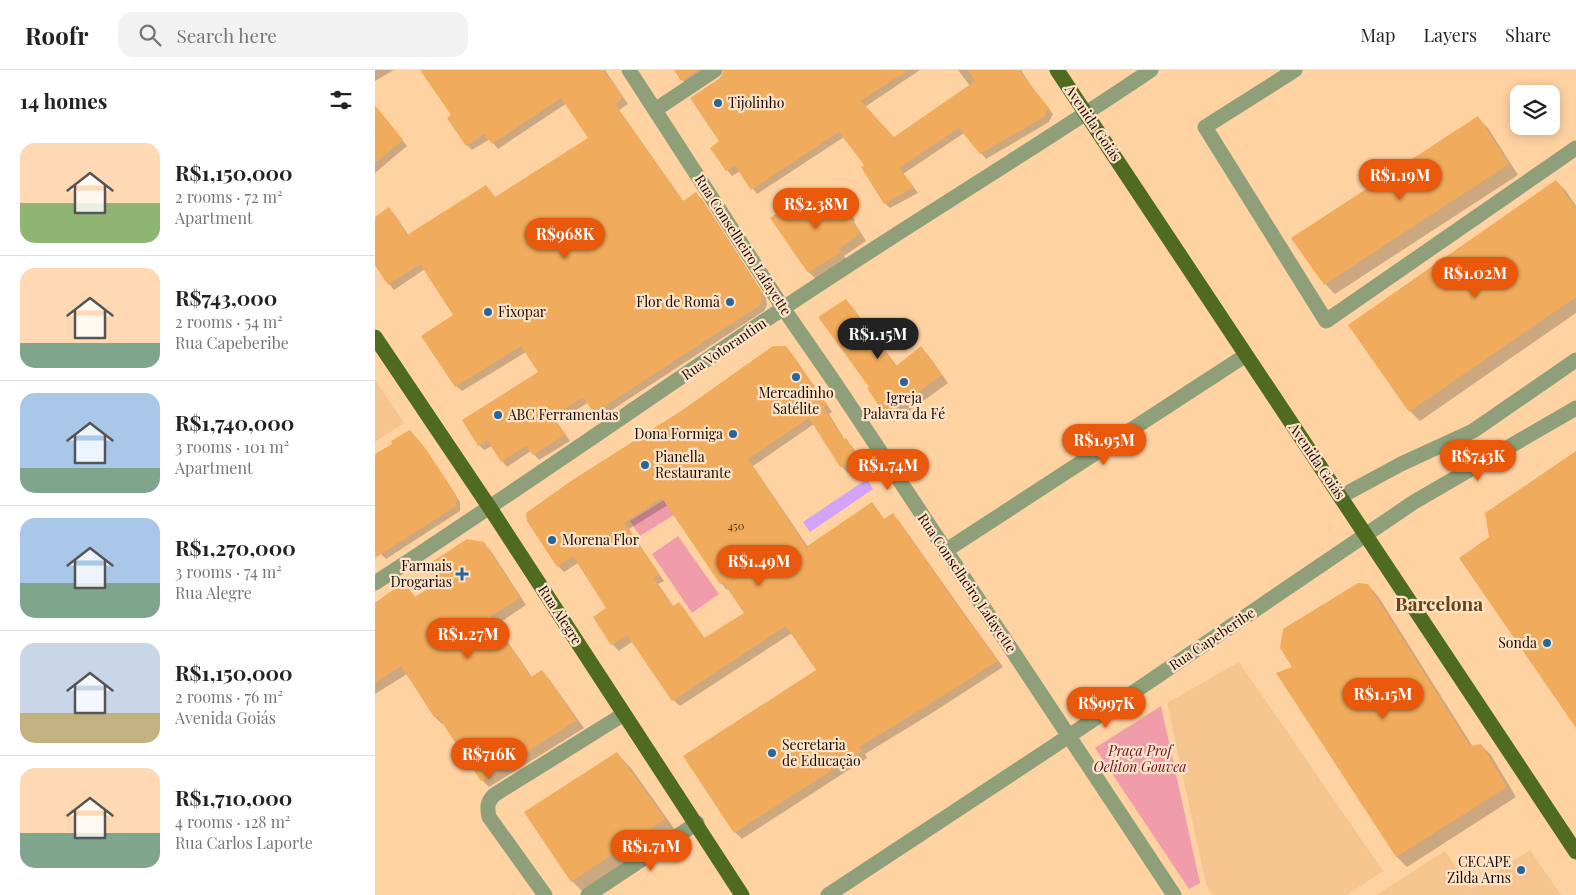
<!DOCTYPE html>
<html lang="en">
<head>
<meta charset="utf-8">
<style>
  :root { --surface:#fff; --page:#f2f2f2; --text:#222; --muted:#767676; --line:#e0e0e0; --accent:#ea580c }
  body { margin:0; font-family:"Playfair Display",serif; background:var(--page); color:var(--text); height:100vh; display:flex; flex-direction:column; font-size:19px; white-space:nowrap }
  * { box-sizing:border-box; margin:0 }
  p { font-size:16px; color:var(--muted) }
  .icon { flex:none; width:28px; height:28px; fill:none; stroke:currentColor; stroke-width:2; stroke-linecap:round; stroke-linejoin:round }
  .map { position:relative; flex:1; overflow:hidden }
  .drawer { display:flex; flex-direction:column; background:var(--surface); width:375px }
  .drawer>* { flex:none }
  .buttons { position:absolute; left:1135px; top:15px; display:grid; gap:10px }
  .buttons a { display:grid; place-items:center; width:50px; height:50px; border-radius:10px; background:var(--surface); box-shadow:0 2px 12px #0003; font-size:25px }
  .price { position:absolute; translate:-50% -42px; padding:0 11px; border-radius:18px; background:var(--accent); color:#fff; font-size:16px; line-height:32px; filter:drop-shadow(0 1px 2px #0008) }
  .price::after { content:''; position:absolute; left:50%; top:30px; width:15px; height:11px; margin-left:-8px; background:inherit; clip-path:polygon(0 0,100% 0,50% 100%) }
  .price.on { background:#222; color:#fff }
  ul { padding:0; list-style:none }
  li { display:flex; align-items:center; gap:15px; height:125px; padding:0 20px }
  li+li { border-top:1px solid var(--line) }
  li span { display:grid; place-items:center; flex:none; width:140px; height:100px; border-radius:15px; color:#555 }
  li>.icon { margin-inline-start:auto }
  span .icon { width:60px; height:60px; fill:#fffc; stroke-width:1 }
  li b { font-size:21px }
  h2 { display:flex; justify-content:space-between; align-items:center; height:60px; padding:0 20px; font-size:21px }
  header { display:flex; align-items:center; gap:30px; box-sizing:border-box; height:70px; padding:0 25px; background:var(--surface); border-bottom:1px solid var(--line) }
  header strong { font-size:24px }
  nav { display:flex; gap:28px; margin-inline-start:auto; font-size:18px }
  .search { width:350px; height:45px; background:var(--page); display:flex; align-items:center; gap:12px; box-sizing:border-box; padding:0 18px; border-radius:15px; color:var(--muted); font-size:19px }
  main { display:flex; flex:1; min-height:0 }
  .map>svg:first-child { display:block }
</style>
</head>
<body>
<header>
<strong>Roofr</strong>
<div class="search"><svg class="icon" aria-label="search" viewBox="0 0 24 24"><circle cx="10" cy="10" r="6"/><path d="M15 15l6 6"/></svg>Search here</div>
<nav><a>Map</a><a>Layers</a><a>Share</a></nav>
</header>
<main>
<section class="drawer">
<h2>14 homes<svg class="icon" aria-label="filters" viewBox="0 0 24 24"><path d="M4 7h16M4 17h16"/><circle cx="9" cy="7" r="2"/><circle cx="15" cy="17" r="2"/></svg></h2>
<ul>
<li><span style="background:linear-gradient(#ffd9b3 60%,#8fb573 0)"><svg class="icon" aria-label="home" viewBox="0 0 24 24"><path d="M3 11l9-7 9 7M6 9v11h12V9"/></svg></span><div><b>R$1,150,000</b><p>2 rooms · 72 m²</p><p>Apartment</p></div></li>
<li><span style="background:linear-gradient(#ffd9b3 75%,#7fa58c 0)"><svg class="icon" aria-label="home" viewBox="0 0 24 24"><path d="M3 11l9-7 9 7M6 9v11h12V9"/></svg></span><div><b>R$743,000</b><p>2 rooms · 54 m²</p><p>Rua Capeberibe</p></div></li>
<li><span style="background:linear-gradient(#a9c7e8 75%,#7fa58c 0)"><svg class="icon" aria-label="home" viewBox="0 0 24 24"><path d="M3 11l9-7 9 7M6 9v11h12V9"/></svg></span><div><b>R$1,740,000</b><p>3 rooms · 101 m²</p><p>Apartment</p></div></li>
<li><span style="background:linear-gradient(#a9c7e8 65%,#7fa58c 0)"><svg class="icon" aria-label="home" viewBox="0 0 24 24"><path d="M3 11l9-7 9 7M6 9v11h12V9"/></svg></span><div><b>R$1,270,000</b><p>3 rooms · 74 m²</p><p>Rua Alegre</p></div></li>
<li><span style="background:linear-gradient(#c9d6e8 70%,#c2b280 0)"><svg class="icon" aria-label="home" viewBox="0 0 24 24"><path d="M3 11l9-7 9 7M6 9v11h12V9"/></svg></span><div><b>R$1,150,000</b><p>2 rooms · 76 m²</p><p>Avenida Goiás</p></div></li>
<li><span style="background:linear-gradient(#ffd9b3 65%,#7fa58c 0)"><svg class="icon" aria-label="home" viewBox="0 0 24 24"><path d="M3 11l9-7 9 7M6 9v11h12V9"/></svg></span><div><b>R$1,710,000</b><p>4 rooms · 128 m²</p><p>Rua Carlos Laporte</p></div></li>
</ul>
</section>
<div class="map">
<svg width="1201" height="825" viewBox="0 0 1201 825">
  <rect width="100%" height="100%" fill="#ffd2a2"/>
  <path fill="#f6c48e" d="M0,310L29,353L0,372Z
    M864,592L1008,801L972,825H838L831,814L792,633Z
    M1155,780L1186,825H1001L1070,781L1096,819Z"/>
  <path fill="#f19cab" d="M302,422L312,437L265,466L255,451Z
    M303,466L344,524L317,543L277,484Z
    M786,636L825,813L814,819L720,678Z"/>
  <path fill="#d1a4f9" d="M492,409L498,419L435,462L428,452Z"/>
  <path fill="#0003" fill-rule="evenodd" d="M0,0H19L0,11Z
    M46,0H230L253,34L244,40L309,132L321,124L327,129L391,228L392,235L389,241L226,347L214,332L182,352L195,371L164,390L156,381L132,397L127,391L117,376L109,380L104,375L165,303L151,282L87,321L81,316L80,245L50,199L19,220L14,214L0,195V148L14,139L20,145L34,166L111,116L121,128L215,68L192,33L123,79L115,69L97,80L92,75L78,46Z
    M300,0H337L312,16Z
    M350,0H545L490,37L519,69L595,16L583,0H646L661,23L678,44L674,52L611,89L589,63L528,104L543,123L515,138L510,133L491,96L469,67L382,124L365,101L357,106L352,100L346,71V9Z
    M0,43L9,47L32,76L0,103Z
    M1103,48L1113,58L1143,105L960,224L950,214Z
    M1181,111L1191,121L1201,136V243L1045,351L1035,341Z
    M461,124L467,131L480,150L479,152L491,171L469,186L472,189L441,209L434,202L428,128L437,139Z
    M471,230L478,238L522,296L546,278L554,286L573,313L519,352L511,344L493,319L496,317Z
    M411,277L417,284L457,342L454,344L470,370L477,376L491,398L473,403L466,396L439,354L378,396L433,477L497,433L510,450L518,445L524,451L589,543L628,597L557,643L490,684L492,688L367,769L360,762L310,686L442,600L417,563L305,636L298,630L258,571L244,581L237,574L219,547L232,539L203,493L189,502L183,496ZM293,435L346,513L352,520L354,518L371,543L330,569L310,540L304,534L299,537L283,514L289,511L254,459Z
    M40,366L55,386L85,432V441L11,489L6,484L0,483V386Z
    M108,473L116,481L151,535L121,555L157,607L167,602L174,609L209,658L114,717L107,710L69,653L67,654L60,647L32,604L0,624V533L29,514L41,528L67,511Z
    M993,515L1003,526L1098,677L1106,675L1116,685L1141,727L1032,797L1022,787L903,603L919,598Z
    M242,684L256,698L303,764L211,825L197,811Z"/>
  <path fill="#f1ab5c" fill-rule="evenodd" d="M45,0H229L248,28L240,34L308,131L321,122L334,140L386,221L387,229L384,236L219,343L208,327L178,346L190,365L158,385L151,376L126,392L112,370L103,376L87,350L163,302L146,276L80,317L46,266L78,245L45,194L13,215L0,195V147L14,137L32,165L111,115L120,127L213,68L186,28L117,74L109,64L91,76L72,48L76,45Z
    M299,0H323L306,11Z
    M349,0H533L486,31L519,67L600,11L593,0H645L657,17L674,38L669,47L605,84L584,58L524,98L539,117L509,134L486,97L489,95L464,62L376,120L360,96L351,101L335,78L344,71L315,28L345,8Z
    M0,35L28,70L0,93Z
    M1103,46L1134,94L949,215L916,168Z
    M1181,110L1201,139V227L1034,342L973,255Z
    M461,123L475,143L473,144L485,164L463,179L466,182L433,203L395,148L428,126L436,139Z
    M471,229L521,296L546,276L567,305L510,345L492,318L494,317L443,247Z
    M398,276H411L452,335L449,338L469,370L471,368L486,392L465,397L434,348L373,389L431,477L497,432L509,449L518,443L582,535L623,591L550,637L484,677L487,681L359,763L308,686L441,600L411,556L297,631L252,565L236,575L218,547L231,538L198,486L182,497L152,451L151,443L196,411L306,341ZM287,428L345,514L348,512L369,543L329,568L304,532L298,536L288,523L278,508L284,504L249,453Z
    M35,360L51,379L81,425V436L0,488V384L17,374L16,371Z
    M1201,381V658L1084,488L1114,467L1110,443Z
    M92,469L109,472L145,528L115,547L156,607L167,600L202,650L106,711L62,645L59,647L26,596L0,613V533L29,512L40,527L65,511L54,494Z
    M983,513L993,514L1095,676L1106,674L1132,717L1021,787L901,603L917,597L905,578L908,559Z
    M242,682L290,749L196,812L149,742Z"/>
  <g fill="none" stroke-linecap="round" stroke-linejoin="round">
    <path stroke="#8e9f79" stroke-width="15" d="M254,0L408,238L460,313L799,825
      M920,0L830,57L951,251L1201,78
      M280,40L340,0
      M965,427L1026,394L1098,361L1201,290
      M570,481L871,285
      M0,513C137,424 271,330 407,239C529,157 655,82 776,0
      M170,825L114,747C112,737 112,732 119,725L249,644
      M213,825L322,753
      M453,825L694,666L1039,432L1201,338"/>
    <path stroke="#4e6b20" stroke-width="15" d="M682,0L1201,782
      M0,267L115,438L367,825"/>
  </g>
  <g fill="#27669d" stroke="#fee3c7" stroke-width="2">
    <circle cx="343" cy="33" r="5"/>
    <circle cx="355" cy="232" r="5"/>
    <circle cx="113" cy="242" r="5"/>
    <circle cx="421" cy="307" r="5"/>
    <circle cx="529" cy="312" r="5"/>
    <circle cx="123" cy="345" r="5"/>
    <circle cx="358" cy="364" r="5"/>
    <circle cx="270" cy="395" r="5"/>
    <circle cx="177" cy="470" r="5"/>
    <path d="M84.5 496.5h5v5h5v5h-5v5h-5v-5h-5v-5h5z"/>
    <circle cx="1172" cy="573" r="5"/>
    <circle cx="397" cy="683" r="5"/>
    <circle cx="1146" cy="800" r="5"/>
  </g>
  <g text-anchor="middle" stroke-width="4.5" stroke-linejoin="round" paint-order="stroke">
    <g font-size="11" fill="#4e3217">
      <text x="361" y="460">450</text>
    </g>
    <g font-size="14" fill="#180900" stroke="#fee3c7" text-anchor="start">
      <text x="353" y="38">Tijolinho</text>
      <text x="345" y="237" text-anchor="end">Flor de Romã</text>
      <text x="123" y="247">Fixopar</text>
      <text x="421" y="328" text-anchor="middle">Mercadinho<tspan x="421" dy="16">Satélite</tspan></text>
      <text x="529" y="333" text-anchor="middle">Igreja<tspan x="529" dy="16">Palavra da Fé</tspan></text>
      <text x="133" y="350">ABC Ferramentas</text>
      <text x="348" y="369" text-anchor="end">Dona Formiga</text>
      <text x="280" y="392">Pianella<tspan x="280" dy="16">Restaurante</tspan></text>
      <text x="187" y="475">Morena Flor</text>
      <text x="77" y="501" text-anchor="end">Farmais<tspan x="77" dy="16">Drogarias</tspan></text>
      <text x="1162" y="578" text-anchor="end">Sonda</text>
      <text x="407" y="680">Secretaria<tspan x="407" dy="16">de Educação</tspan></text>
      <text x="1136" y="797" text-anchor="end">CECAPE<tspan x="1136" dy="16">Zilda Arns</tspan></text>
    </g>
    <g font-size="14" fill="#180900" stroke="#fee3c7">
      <text transform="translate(718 53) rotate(56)" y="5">Avenida Goiás</text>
      <text transform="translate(368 175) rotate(57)" y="5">Rua Conselheiro Lafayette</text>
      <text transform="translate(349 279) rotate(-34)" y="5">Rua Votorantim</text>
      <text transform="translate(942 391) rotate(56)" y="5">Avenida Goiás</text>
      <text transform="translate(592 513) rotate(56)" y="5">Rua Conselheiro Lafayette</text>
      <text transform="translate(185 545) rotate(57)" y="5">Rua Alegre</text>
      <text transform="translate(837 569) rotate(-34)" y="5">Rua Capeberibe</text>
    </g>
    <g font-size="14" font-style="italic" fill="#6d112f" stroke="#fee3c7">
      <text x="765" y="686">Praça Prof<tspan x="765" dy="16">Oeliton Gouvea</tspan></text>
    </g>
    <g font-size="19" font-weight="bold" fill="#684213" stroke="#fee3c7">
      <text x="1064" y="541">Barcelona</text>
    </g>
  </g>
</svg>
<div class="buttons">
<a><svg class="icon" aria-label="layers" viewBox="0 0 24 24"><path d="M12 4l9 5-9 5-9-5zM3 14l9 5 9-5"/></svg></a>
</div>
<b class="price" style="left:1025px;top:131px">R$1.19M</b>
<b class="price" style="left:441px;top:160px">R$2.38M</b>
<b class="price" style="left:190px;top:190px">R$968K</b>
<b class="price" style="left:1100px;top:229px">R$1.02M</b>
<b class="price on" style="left:503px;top:290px">R$1.15M</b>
<b class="price" style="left:729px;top:396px">R$1.95M</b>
<b class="price" style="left:1103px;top:412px">R$743K</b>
<b class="price" style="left:513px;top:421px">R$1.74M</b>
<b class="price" style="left:384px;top:517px">R$1.49M</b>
<b class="price" style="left:93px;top:590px">R$1.27M</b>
<b class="price" style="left:1008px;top:650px">R$1.15M</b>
<b class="price" style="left:731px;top:659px">R$997K</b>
<b class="price" style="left:114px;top:710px">R$716K</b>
<b class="price" style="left:276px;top:802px">R$1.71M</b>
</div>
</main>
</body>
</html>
